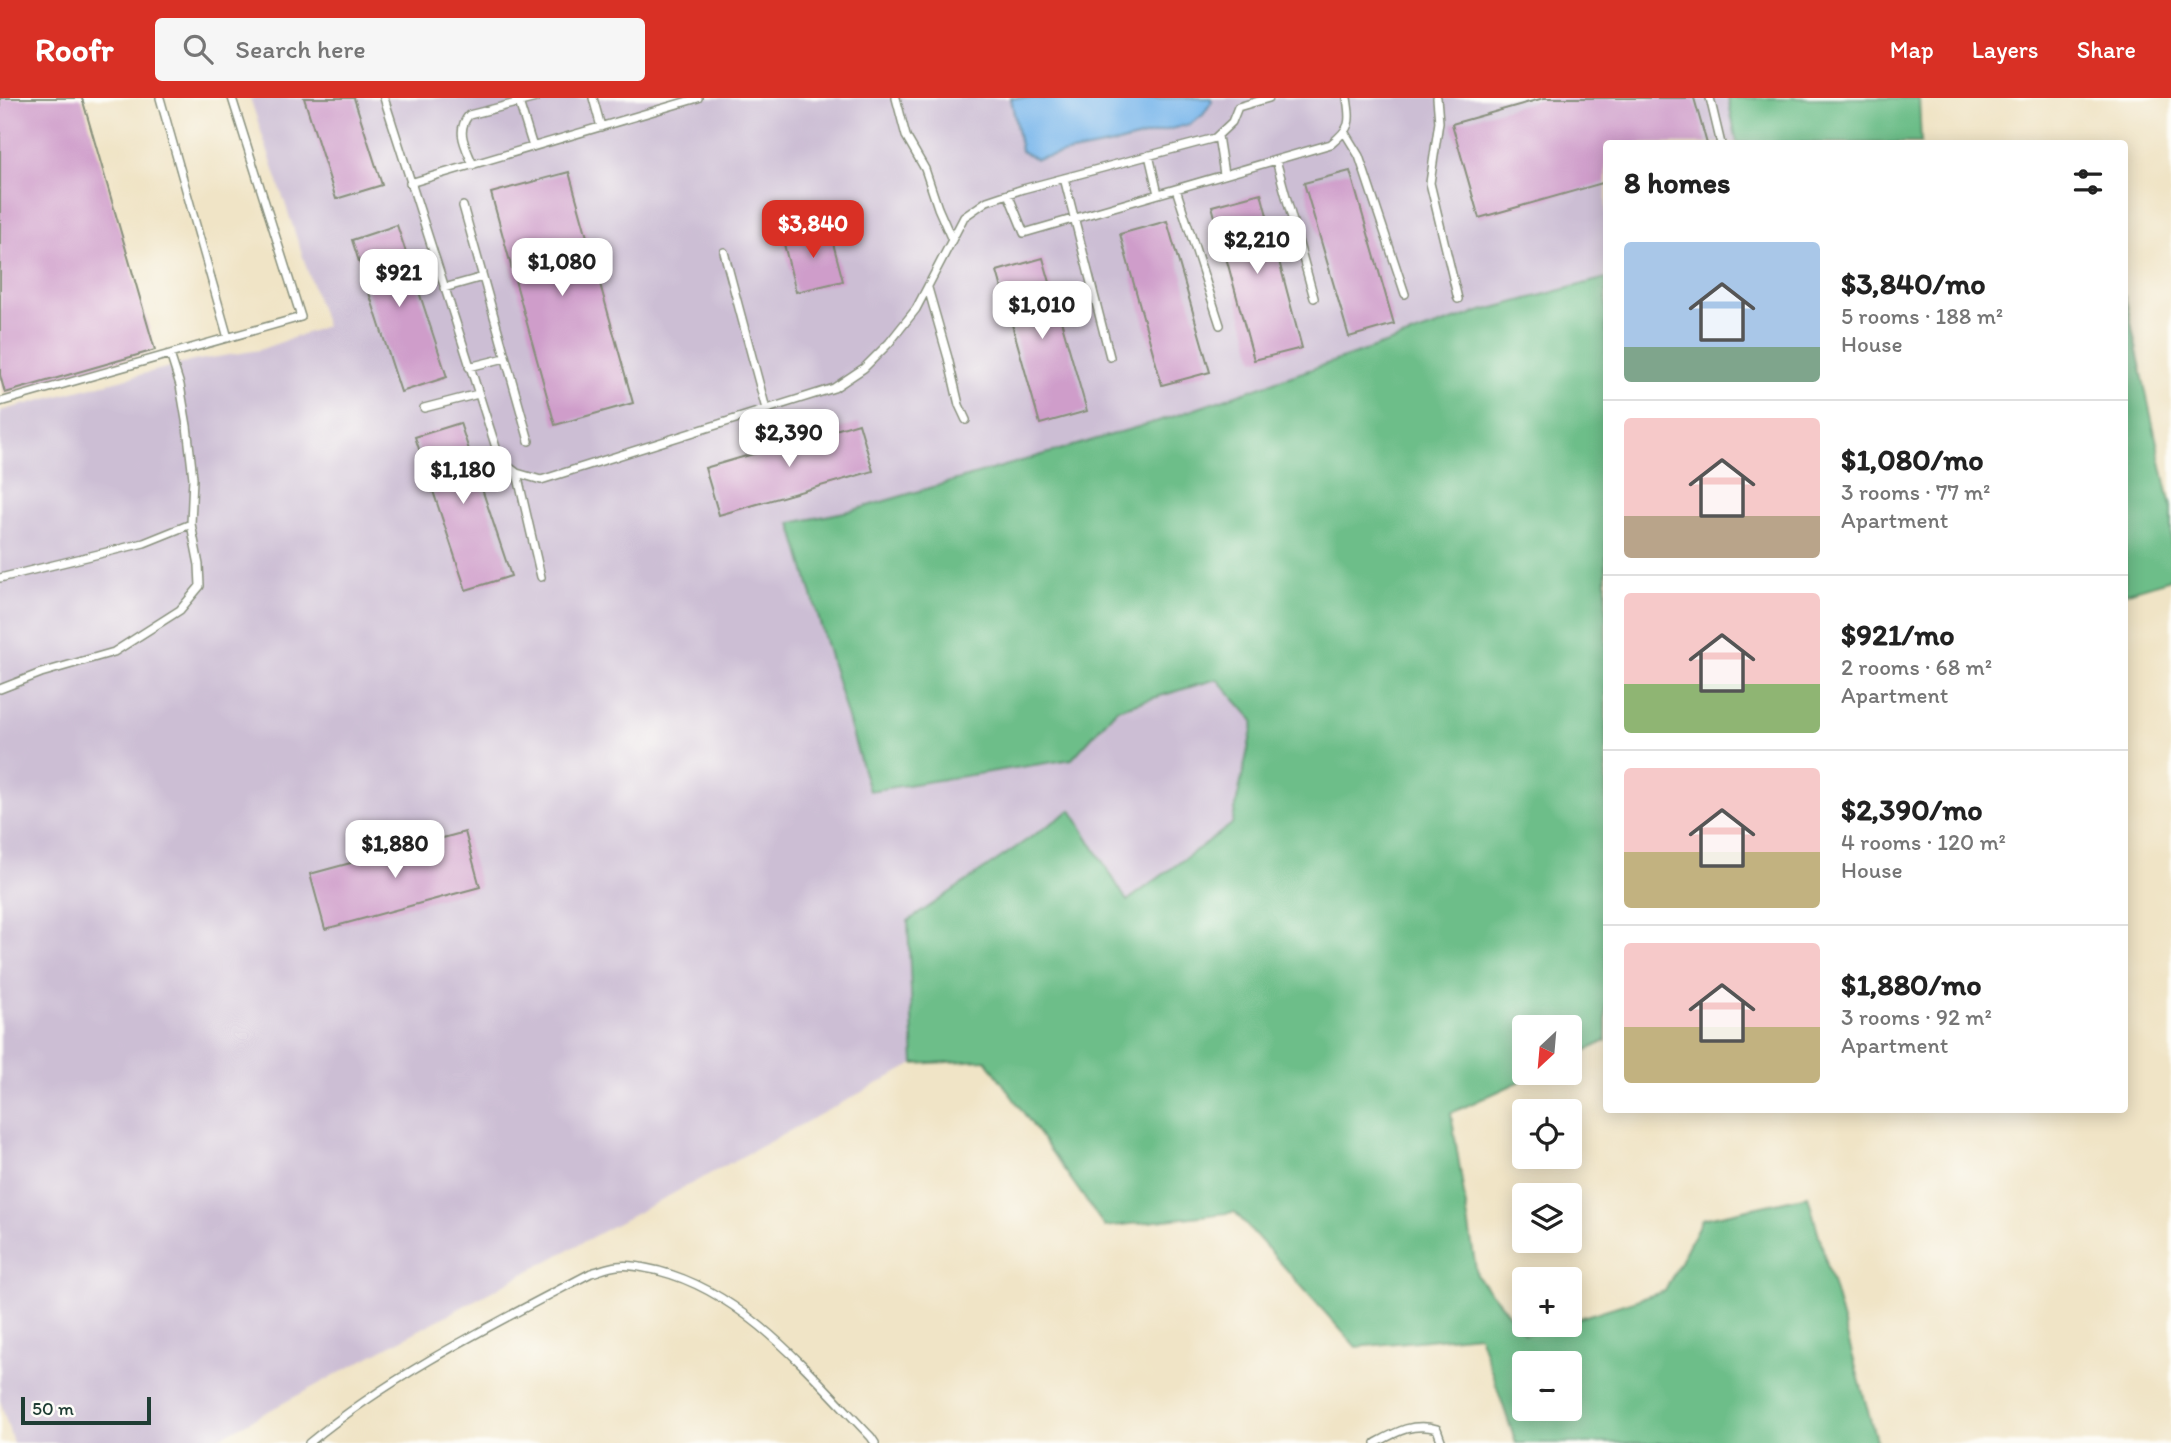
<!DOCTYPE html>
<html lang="en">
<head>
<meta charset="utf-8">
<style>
  :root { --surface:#fff; --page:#f6f6f6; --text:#222; --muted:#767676; --line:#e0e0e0; --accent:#d93025 }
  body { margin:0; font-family:Itim,sans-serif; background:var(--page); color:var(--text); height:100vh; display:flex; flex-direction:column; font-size:26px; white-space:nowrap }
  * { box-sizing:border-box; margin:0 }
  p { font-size:23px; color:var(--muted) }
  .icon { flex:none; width:38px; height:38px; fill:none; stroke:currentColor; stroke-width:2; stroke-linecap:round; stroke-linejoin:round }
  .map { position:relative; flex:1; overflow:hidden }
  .drawer { position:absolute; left:1603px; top:42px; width:525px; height:973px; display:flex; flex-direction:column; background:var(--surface); border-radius:7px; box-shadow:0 4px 18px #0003 }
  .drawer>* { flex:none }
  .needle { width:46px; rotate:206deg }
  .controls { position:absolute; left:1512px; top:917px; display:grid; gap:14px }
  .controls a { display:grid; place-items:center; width:70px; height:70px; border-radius:7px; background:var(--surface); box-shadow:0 4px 18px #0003; font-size:35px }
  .scale { position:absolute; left:21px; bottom:18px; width:130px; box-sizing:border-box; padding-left:7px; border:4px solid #1f3d34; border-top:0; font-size:19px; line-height:24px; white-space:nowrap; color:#1f3d34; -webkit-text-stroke:5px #fdfcf7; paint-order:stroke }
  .price { position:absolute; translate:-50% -60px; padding:0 16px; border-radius:14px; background:#fff; color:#222; font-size:23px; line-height:46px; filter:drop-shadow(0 2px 4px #0008) }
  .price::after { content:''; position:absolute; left:50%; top:42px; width:21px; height:16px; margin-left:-10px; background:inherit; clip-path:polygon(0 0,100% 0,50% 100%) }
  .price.on { background:var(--accent); color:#fff }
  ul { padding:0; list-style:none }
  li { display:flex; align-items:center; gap:21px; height:175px; padding:0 21px }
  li+li { border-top:2px solid var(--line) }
  li span { display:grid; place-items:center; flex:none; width:196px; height:140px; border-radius:7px; color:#555 }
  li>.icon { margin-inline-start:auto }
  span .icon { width:84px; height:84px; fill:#fffc; stroke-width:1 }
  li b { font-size:30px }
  h2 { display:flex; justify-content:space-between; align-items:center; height:84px; padding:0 21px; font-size:30px }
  header { display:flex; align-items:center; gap:42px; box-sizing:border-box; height:98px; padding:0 35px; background:var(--accent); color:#fff }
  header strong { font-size:33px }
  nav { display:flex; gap:38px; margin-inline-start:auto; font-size:24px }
  .search { width:490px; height:63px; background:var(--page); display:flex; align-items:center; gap:18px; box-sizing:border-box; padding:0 24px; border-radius:7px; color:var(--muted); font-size:26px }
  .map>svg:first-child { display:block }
</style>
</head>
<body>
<header>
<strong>Roofr</strong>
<div class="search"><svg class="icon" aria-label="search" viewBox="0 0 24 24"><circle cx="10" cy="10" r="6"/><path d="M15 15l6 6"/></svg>Search here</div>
<nav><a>Map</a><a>Layers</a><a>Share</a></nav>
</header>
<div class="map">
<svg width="2171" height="1345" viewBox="0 0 2171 1345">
  <rect width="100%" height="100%" fill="#fdfcf7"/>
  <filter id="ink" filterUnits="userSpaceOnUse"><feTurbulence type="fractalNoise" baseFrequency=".0143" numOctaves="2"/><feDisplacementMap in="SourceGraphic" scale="14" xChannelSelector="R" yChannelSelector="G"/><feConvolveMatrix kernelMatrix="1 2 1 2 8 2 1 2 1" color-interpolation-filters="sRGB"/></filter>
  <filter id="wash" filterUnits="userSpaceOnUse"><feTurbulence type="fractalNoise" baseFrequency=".00686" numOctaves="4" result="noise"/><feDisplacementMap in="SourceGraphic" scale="28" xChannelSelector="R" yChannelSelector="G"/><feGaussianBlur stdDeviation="1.57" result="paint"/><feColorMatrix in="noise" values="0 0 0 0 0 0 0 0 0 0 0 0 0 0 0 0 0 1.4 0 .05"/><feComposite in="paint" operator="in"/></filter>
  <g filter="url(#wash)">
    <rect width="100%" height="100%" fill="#f0e4c6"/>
    <path fill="#ccbed4" d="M250,0H1728L1737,45L1606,46V180L1475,215L1172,319L854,412L791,425L1072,661L1117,611L1218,580L1254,623L1233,726L1126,803L1071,713L908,823L914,966L209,1345H13L0,1302V313L193,263L259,252L326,228Z"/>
    <path fill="#6dbe89" stroke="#467e5e" stroke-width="2" fill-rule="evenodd" d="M1728,0H1919L1921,45H1737Z
      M1606,180V943L1570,960V929H1524V975H1538L1451,1015L1477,1178L1525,1236L1557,1227H1570V1223L1665,1193L1702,1121L1808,1098L1877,1345H1516L1479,1237L1356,1249L1235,1114L1105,1129L986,962L914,966L908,823L1071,712L1127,803L1232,726L1254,623L1217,581L1117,611L1072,661L869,693L791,425L854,412L1172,319L1475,215ZM1524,1265H1570V1311H1524Z
      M2125,198L2171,409V481L2125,495Z"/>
    <path fill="#78b6eb" stroke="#4c7a90" stroke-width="2" d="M1011,0H1211L1212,3L1203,17L1190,26L1118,45L1036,61L1021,53Z"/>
    <g id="blocks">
      <path fill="#cf9dca" d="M0,0H82L155,252L5,295L0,277Z
        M304,0H354L382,87L336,101Z
        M1544,0H1694L1707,46H1606V84L1479,120L1452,26Z
        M1350,73L1394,226L1349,239L1304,85Z
        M569,74L633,305L555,327L491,95Z
        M1261,95L1302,250L1254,262L1212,108Z
        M1167,123L1210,274L1162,287L1120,136Z
        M397,127L447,279L401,294L352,142Z
        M829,130L843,183L796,194L783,142Z
        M1043,160L1087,313L1040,326L997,173Z
        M460,325L511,478L466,492L415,339Z
        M859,325L873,373L719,417L705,370Z
        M465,734L480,789L325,831L310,776Z"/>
    </g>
  </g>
  <g filter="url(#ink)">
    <use href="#blocks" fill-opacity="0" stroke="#88907d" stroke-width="2"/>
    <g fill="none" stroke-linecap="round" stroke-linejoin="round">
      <g stroke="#88907d" stroke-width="10">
        <path id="lane" d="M160,0L228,240
          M384,0L500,362L517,375L541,382L834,290L864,270L889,245L916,211L964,119L987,103L1023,91L1215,40L1232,24L1238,9L1269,0
          M593,0L601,29
          M896,0L906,38L925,71L938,110L952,142
          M1437,0L1439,24L1430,85L1458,201
          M1710,0L1721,46
          M519,4L533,49
          M1345,35L1359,58L1405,196
          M1218,38L1224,76
          M1149,57L1158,96
          M1276,62L1314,200
          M473,67C466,49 455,33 469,17L536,0
          M1064,80L1110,259
          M410,85L698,0
          M1176,91L1220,227
          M1008,96L1024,135L1331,46C1351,30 1351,25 1347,0
          M463,108L529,343
          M724,154L766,311
          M444,190L483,179
          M928,190L948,260L959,307L966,322
          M469,269L505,260
          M0,304L301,219L232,0
          M424,310L478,296
          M517,375L541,479
          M0,480L144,445L191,426
          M0,591L41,575L114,554L180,512L200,488L199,467L191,426L193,380L187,328L180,287L170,256
          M309,1345C394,1275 494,1226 591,1175C599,1173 608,1169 617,1168C631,1166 645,1170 659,1173C746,1195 811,1277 871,1339L875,1345
          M1376,1345C1396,1334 1413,1324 1437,1331L1442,1345"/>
      </g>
      <use href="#lane" stroke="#fff" stroke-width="7"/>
    </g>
  </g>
</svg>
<div class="controls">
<a><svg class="needle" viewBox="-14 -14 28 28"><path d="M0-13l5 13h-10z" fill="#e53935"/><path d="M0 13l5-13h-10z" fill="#767676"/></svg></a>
<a><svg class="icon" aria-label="locate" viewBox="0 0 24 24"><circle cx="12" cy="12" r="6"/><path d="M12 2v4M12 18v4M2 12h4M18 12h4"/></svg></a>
<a><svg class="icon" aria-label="layers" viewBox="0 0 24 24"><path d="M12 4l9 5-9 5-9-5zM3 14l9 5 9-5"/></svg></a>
<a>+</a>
<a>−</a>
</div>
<div class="scale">50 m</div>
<b class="price on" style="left:813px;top:162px">$3,840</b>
<b class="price" style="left:1257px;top:178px">$2,210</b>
<b class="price" style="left:562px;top:200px">$1,080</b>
<b class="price" style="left:399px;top:211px">$921</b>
<b class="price" style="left:1042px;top:243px">$1,010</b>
<b class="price" style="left:789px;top:371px">$2,390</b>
<b class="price" style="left:463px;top:408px">$1,180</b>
<b class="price" style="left:395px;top:782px">$1,880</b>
<section class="drawer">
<h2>8 homes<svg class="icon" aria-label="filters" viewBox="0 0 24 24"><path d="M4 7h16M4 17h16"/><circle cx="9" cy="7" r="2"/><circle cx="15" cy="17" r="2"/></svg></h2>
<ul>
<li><span style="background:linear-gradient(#a9c7e8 75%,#7fa58c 0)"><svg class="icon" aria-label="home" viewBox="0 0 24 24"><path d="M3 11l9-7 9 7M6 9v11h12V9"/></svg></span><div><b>$3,840/mo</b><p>5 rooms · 188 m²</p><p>House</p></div></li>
<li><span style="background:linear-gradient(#f6c9c9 70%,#b9a48a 0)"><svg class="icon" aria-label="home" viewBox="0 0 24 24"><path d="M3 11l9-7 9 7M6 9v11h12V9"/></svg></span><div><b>$1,080/mo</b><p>3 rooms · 77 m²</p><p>Apartment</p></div></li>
<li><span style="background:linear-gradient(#f6c9c9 65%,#8fb573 0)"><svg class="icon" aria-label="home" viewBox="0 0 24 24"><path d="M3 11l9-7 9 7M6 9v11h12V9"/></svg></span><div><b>$921/mo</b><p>2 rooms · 68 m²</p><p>Apartment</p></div></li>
<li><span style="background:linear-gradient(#f6c9c9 60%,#c2b280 0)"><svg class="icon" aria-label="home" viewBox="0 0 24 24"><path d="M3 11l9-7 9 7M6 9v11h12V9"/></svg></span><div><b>$2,390/mo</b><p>4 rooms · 120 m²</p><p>House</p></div></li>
<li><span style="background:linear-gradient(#f6c9c9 60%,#c2b280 0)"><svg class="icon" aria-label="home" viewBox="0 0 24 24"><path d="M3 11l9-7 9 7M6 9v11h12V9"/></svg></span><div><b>$1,880/mo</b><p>3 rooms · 92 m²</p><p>Apartment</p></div></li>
</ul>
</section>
</div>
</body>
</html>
